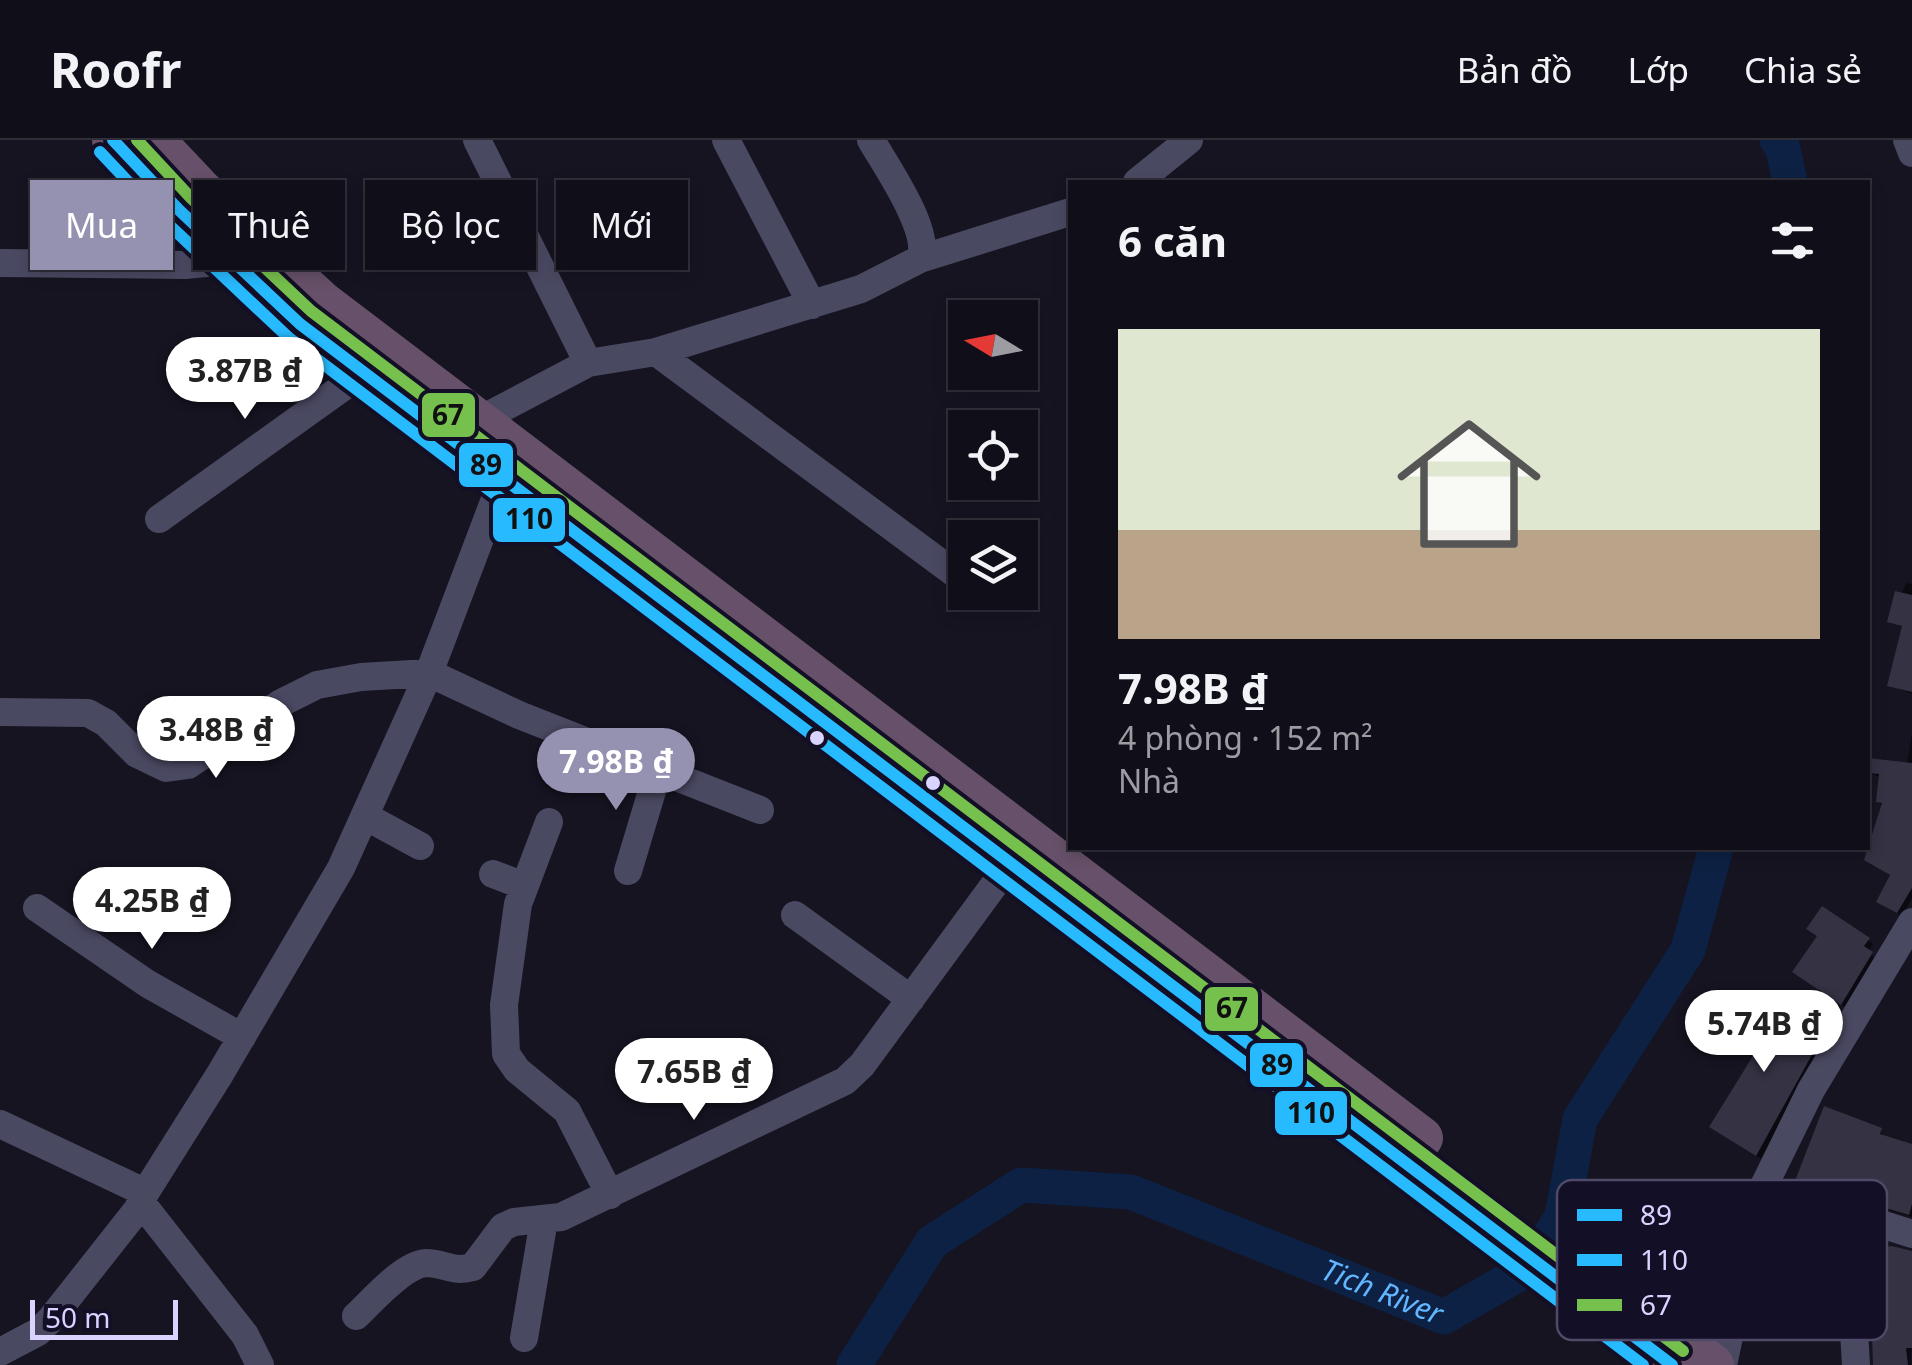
<!DOCTYPE html>
<html lang="vi">
<head>
<meta charset="utf-8">
<style>
  :root { --surface:#100f19; --page:#1e1d26; --text:#f1f3f6; --muted:#9c9ca2; --line:#302f38; --accent:#9591b1 }
  body { margin:0; font-family:"Noto Sans",sans-serif; background:var(--page); color:var(--text); height:100vh; display:flex; flex-direction:column; font-size:38px; white-space:nowrap }
  * { box-sizing:border-box; margin:0 }
  p { font-size:32px; color:var(--muted) }
  .icon { flex:none; width:55px; height:55px; fill:none; stroke:currentColor; stroke-width:2; stroke-linecap:round; stroke-linejoin:round }
  .map { position:relative; flex:1; overflow:hidden }
  .details { position:absolute; left:1068px; top:40px; width:802px; height:670px; display:flex; flex-direction:column; background:var(--surface); border-radius:0px; box-shadow:0 5px 15px #0003,0 0 0 2px var(--line) }
  .details>* { flex:none }
  .banner { position:absolute; left:30px; top:40px; width:888px; height:90px; display:flex; gap:20px }
  .needle { width:65px; rotate:280deg }
  .controls { position:absolute; left:948px; top:160px; display:grid; gap:20px }
  .controls a { display:grid; place-items:center; width:90px; height:90px; border-radius:0px; background:var(--surface); box-shadow:0 5px 15px #0003,0 0 0 2px var(--line); font-size:50px }
  .scale { position:absolute; left:30px; bottom:25px; width:148px; box-sizing:border-box; padding-left:10px; border:5px solid #d9d4ff; border-top:0; font-size:28px; line-height:35px; white-space:nowrap; color:#d9d4ff; -webkit-text-stroke:8px #130f26; paint-order:stroke }
  .price { position:absolute; translate:-50% -85px; padding:0 22px; border-radius:35px; background:#fff; color:#222; font-size:32px; line-height:65px; filter:drop-shadow(0 2px 5px #0008) }
  .price::after { content:''; position:absolute; left:50%; top:60px; width:30px; height:22px; margin-left:-15px; background:inherit; clip-path:polygon(0 0,100% 0,50% 100%) }
  .price.current { background:var(--accent); color:#fff }
  ul { padding:0; list-style:none }
  li { display:grid; align-content:center; gap:20px; height:530px; padding:0 50px }
  li+li { border-top:2px solid var(--line) }
  li span { display:grid; place-items:center; height:310px; border-radius:0px; color:#555 }
  li>.icon { margin-inline-start:auto }
  span .icon { width:180px; height:180px; fill:#fffc; stroke-width:1 }
  li b { font-size:42px }
  h2 { display:flex; justify-content:space-between; align-items:center; height:120px; padding:0 50px; font-size:42px }
  .tag { padding:0 35px; border-radius:0px; background:var(--surface); box-shadow:0 5px 15px #0003,0 0 0 2px var(--line); font-size:35px; line-height:90px }
  .tag.current { background:var(--accent); color:#fff }
  header { display:flex; align-items:center; gap:60px; box-sizing:border-box; height:140px; padding:0 50px; background:var(--surface); border-bottom:2px solid var(--line) }
  header strong { font-size:48px }
  nav { display:flex; gap:55px; margin-inline-start:auto; font-size:35px }
  .map>svg:first-child { display:block }
</style>
</head>
<body>
<header>
<strong>Roofr</strong>
<nav><a>Bản đồ</a><a>Lớp</a><a>Chia sẻ</a></nav>
</header>
<div class="map">
<svg width="1912" height="1225" viewBox="0 0 1912 1225">
  <rect width="100%" height="100%" fill="#161421"/>
  <path fill="#0007" d="M1906,443L1912,444V554L1890,545L1904,488L1890,481Z
    M1912,592V758L1902,776L1879,762L1892,736L1866,720L1884,667L1878,662L1881,638L1868,632L1907,625Z
    M1819,797L1868,800L1873,804L1868,812L1876,819L1847,868L1799,836Z
    M1809,888L1814,893L1804,907L1817,917L1761,1019L1717,991L1758,912Z
    M1880,990L1884,998L1912,1007V1077L1803,1045L1798,1040Z
    M1912,1113L1911,1225H1876Z"/>
  <g fill="none" stroke-linecap="round" stroke-linejoin="round">
    <g stroke="#0d2144" stroke-width="35">
      <path d="M1777,0L1783,9L1790,42"/>
      <path id="s1" d="M854,1225L932,1102L1021,1045L1131,1052L1444,1177L1531,1127L1562,1076L1580,979L1688,810L1716,708"/>
    </g>
  </g>
  <path fill="#343243" d="M1895,451L1912,455V552L1887,546L1902,486L1887,482Z
    M1868,618L1912,623V748L1897,773L1876,762L1890,735L1864,720L1882,663L1876,662L1879,634L1868,633Z
    M1822,766L1870,798L1864,806L1873,812L1841,865L1792,832L1817,796L1806,789Z
    M1763,856L1811,886L1801,902L1814,911L1756,1016L1709,987L1756,911L1730,894L1742,876L1748,880Z
    M1824,966L1882,988L1880,994L1912,1004V1064L1909,1075L1795,1041Z
    M1892,1106L1912,1111V1208H1906L1908,1225H1873L1872,1197H1875L1870,1155L1874,1108Z"/>
  <g fill="none" stroke-linecap="round" stroke-linejoin="round">
    <path stroke="#4a4962" stroke-width="28" d="M477,0L588,223
      M726,0L812,165
      M1907,0L1912,13
      M1137,42L1189,0
      M920,119L1070,72
      M0,123L185,125L238,120
      M656,212L965,441
      M478,281L588,223L656,212L861,149L920,119C932,92 886,26 871,0
      M159,379L364,232
      M0,572L88,573L106,583L137,614L166,628L188,625L281,563L317,545L361,537L429,533L519,575L760,670
      M365,676L420,706
      M549,682L518,764L504,865L506,914L517,930L567,971L610,1055
      M628,731L658,631
      M493,734L524,746
      M37,768L148,844L242,897
      M795,775L911,859
      M0,984L144,1052
      M1759,1056L1859,1077L1912,1094
      M356,1176C372,1161 404,1124 426,1123C445,1123 452,1133 473,1127L503,1087L514,1082L561,1077L845,941L862,925L1011,722
      M524,1198L544,1080
      M0,1212L38,1192L51,1179L141,1065
      M260,1225L245,1195L140,1061L220,934L341,728L429,533L503,338
      M1723,1225L1759,1056L1811,950L1912,782
      M1856,1225L1852,1158L1859,1077"/>
    <path stroke="#67516a" stroke-width="42" d="M113,0L179,70L300,184L1672,1225
      M154,0L201,50L322,162L1422,998
      M1655,1180L1713,1225"/>
    <g stroke="#130f26" stroke-width="20">
      <path id="bus-1" d="M113,0L179,70L300,184L1672,1225"/>
    </g>
    <g stroke="#130f26" stroke-width="20">
      <path id="bus-2" d="M100,12L167,83L289,198L1643,1225"/>
    </g>
    <g stroke="#130f26" stroke-width="20">
      <path id="bus-3" d="M137,0L191,58L311,171L1683,1211"/>
    </g>
    <use href="#bus-1" stroke="#27baff" stroke-width="12"/>
    <use href="#bus-2" stroke="#27baff" stroke-width="12"/>
    <use href="#bus-3" stroke="#76c04d" stroke-width="12"/>
  </g>
  <g fill="#d9d4ff" stroke="#130f26" stroke-width="4">
    <circle cx="817" cy="598" r="9"/>
    <circle cx="933" cy="643" r="9"/>
  </g>
  <g text-anchor="middle" stroke-width="8" stroke-linejoin="round" paint-order="stroke">
    <g font-size="30" font-style="italic" fill="#62b6ff" stroke="#130f26">
      <text dy="10" stroke="none"><textPath href="#s1" startOffset="632">Tich River</textPath></text>
    </g>
  </g>
  <rect x="1557" y="1040" width="330" height="160" rx="15" fill="#130f26" stroke="#4e4a67" stroke-width="2.5"/>
  <rect x="1577" y="1069" width="45" height="12" fill="#27baff"/>
  <rect x="1577" y="1114" width="45" height="12" fill="#27baff"/>
  <rect x="1577" y="1159" width="45" height="12" fill="#76c04d"/>
  <g font-size="28" fill="#d9d4ff">
    <text x="1640" y="1085">89</text>
    <text x="1640" y="1130">110</text>
    <text x="1640" y="1175">67</text>
  </g>
  <g stroke="#130f26" stroke-width="4">
    <rect x="420" y="251" width="57" height="48" rx="10" fill="#76c04d"/>
    <rect x="457" y="301" width="58" height="48" rx="10" fill="#27baff"/>
    <rect x="491" y="356" width="76" height="48" rx="10" fill="#27baff"/>
    <rect x="1203" y="845" width="57" height="48" rx="10" fill="#76c04d"/>
    <rect x="1248" y="901" width="57" height="48" rx="10" fill="#27baff"/>
    <rect x="1273" y="949" width="76" height="48" rx="10" fill="#27baff"/>
  </g>
  <g font-size="28" text-anchor="middle" font-weight="bold" fill="#111">
    <text x="448" y="285">67</text>
    <text x="486" y="335">89</text>
    <text x="529" y="389">110</text>
    <text x="1232" y="878">67</text>
    <text x="1277" y="935">89</text>
    <text x="1311" y="983">110</text>
  </g>
</svg>
<div class="controls">
<a><svg class="needle" viewBox="-14 -14 28 28"><path d="M0-13l5 13h-10z" fill="#e53935"/><path d="M0 13l5-13h-10z" fill="#9c9ca2"/></svg></a>
<a><svg class="icon" aria-label="locate" viewBox="0 0 24 24"><circle cx="12" cy="12" r="6"/><path d="M12 2v4M12 18v4M2 12h4M18 12h4"/></svg></a>
<a><svg class="icon" aria-label="layers" viewBox="0 0 24 24"><path d="M12 4l9 5-9 5-9-5zM3 14l9 5 9-5"/></svg></a>
</div>
<div class="scale">50 m</div>
<b class="price" style="left:245px;top:282px">3.87B ₫</b>
<b class="price" style="left:216px;top:641px">3.48B ₫</b>
<b class="price current" style="left:616px;top:673px">7.98B ₫</b>
<b class="price" style="left:152px;top:812px">4.25B ₫</b>
<b class="price" style="left:1764px;top:935px">5.74B ₫</b>
<b class="price" style="left:694px;top:983px">7.65B ₫</b>
<div class="banner">
<a class="tag current">Mua</a>
<a class="tag">Thuê</a>
<a class="tag">Bộ lọc</a>
<a class="tag">Mới</a>
</div>
<section class="details">
<h2>6 căn<svg class="icon" aria-label="filters" viewBox="0 0 24 24"><path d="M4 7h16M4 17h16"/><circle cx="9" cy="7" r="2"/><circle cx="15" cy="17" r="2"/></svg></h2>
<ul>
<li><span style="background:linear-gradient(#dfe7d0 65%,#b9a48a 0)"><svg class="icon" aria-label="home" viewBox="0 0 24 24"><path d="M3 11l9-7 9 7M6 9v11h12V9"/></svg></span><div><b>7.98B ₫</b><p>4 phòng · 152 m²</p><p>Nhà</p></div></li>
</ul>
</section>
</div>
</body>
</html>
